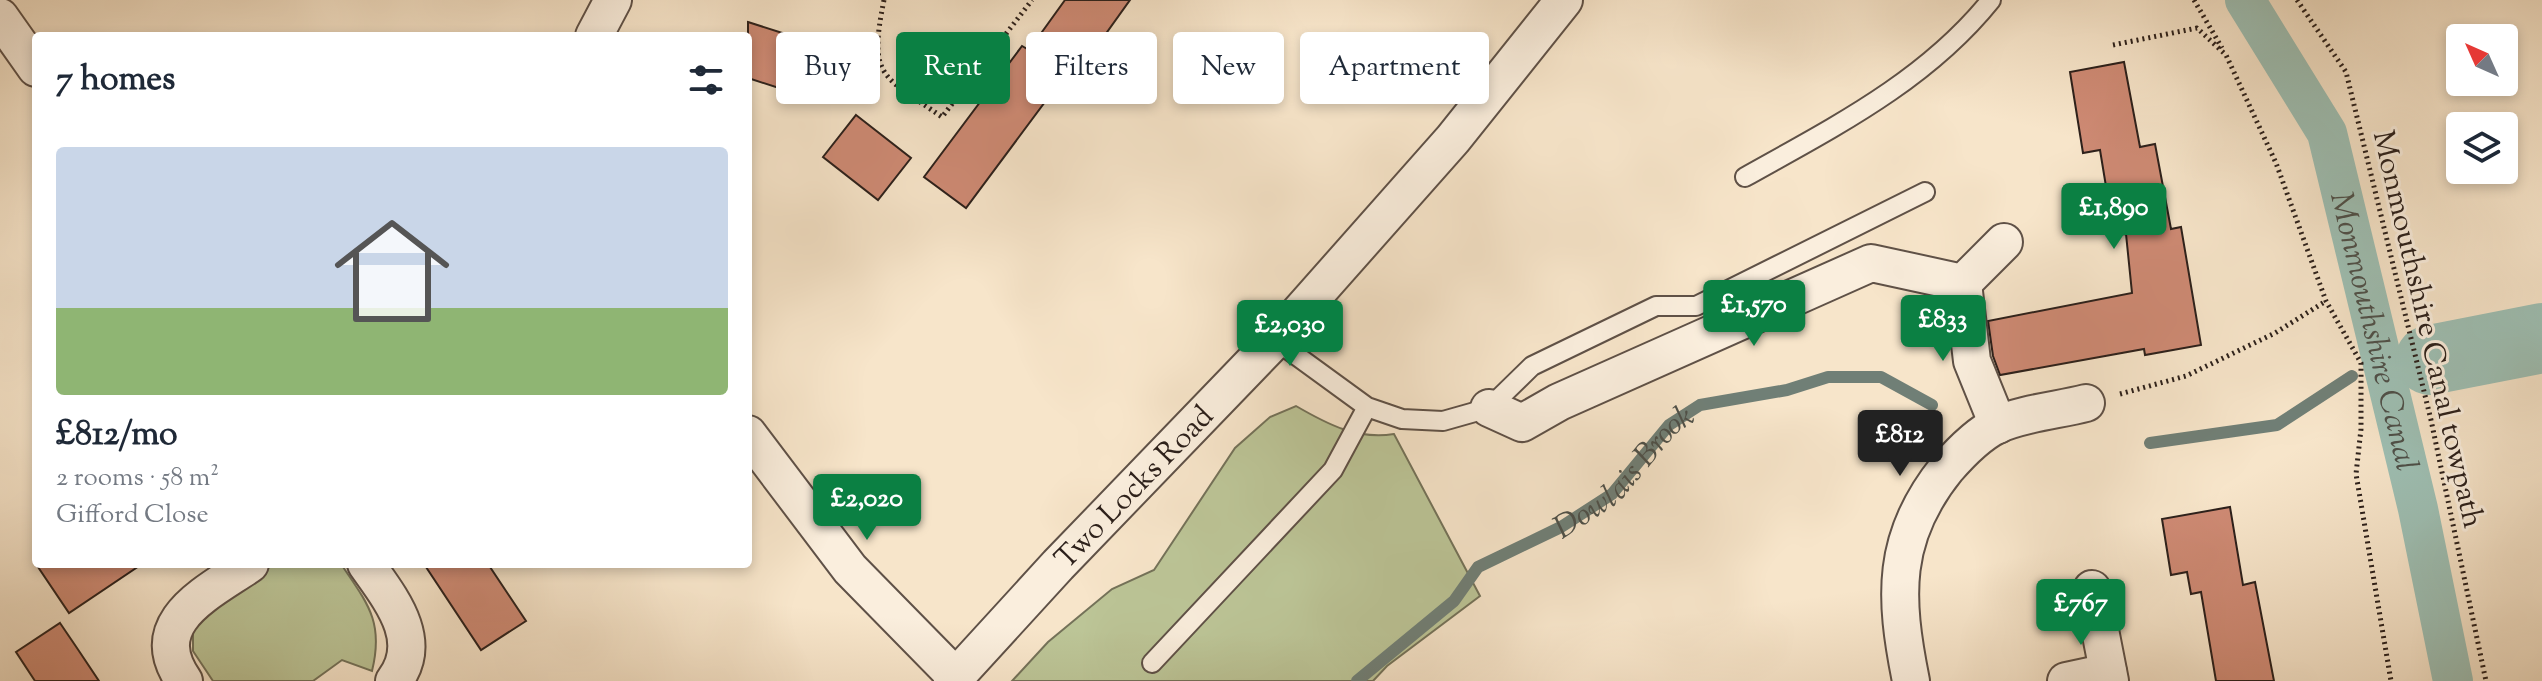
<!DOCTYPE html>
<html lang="en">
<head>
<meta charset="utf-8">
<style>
  :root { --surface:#fff; --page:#f6f6f7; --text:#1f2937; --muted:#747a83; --line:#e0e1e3; --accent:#0b8043 }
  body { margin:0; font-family:"Sorts Mill Goudy",serif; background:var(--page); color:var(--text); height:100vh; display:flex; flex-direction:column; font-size:30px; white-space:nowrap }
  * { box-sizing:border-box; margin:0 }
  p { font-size:26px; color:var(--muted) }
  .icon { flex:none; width:44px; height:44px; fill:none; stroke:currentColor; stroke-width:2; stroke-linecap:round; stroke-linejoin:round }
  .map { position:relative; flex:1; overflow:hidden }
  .details { position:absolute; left:32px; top:32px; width:720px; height:536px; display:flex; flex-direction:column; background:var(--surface); border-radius:8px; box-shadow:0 4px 12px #0003 }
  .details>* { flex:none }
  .guide { position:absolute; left:776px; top:32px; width:760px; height:72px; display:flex; gap:16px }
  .needle { width:52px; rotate:315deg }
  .tools { position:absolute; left:2446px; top:24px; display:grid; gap:16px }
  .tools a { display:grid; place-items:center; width:72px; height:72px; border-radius:8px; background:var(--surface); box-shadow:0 4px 12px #0003; font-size:40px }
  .price { position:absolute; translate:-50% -68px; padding:0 18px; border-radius:8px; background:var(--accent); color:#fff; font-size:26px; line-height:52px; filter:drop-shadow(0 2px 4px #0008) }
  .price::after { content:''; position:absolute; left:50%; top:48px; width:24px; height:18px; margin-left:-12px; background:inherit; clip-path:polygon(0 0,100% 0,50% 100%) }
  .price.selected { background:#222; color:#fff }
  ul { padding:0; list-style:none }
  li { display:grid; align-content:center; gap:16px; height:424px; padding:0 24px }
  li+li { border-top:2px solid var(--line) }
  li span { display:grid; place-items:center; height:248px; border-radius:8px; color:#555 }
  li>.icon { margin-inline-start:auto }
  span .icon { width:144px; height:144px; fill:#fffc; stroke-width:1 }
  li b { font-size:34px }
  h2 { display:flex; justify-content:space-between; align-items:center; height:96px; padding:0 24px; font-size:34px }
  .chip { padding:0 28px; border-radius:8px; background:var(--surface); box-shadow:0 4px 12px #0003; font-size:28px; line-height:72px }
  .chip.selected { background:var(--accent); color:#fff }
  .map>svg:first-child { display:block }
</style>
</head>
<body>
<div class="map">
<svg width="2542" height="681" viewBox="0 0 2542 681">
  <rect width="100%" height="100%" fill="#f7e5ca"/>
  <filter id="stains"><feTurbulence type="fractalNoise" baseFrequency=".0025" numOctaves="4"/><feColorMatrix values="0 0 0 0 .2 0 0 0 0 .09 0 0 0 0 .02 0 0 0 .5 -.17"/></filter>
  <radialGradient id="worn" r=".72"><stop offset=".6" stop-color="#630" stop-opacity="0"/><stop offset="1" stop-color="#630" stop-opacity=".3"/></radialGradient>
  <path fill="#bcc597" stroke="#747259" stroke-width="2" d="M1296,406C1327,424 1357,440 1394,434L1480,596L1387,666L1373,681H1012L1048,642L1112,589L1154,570L1235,448L1270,417Z
    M270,564H341C368,604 384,622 372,671L342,660L313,681H213L193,651V625L207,610Z"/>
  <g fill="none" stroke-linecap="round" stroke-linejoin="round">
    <g stroke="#707f76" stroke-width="12">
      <path d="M2150,443L2277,425L2352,376"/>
      <path id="s1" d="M1357,681L1454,601L1478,567L1561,527L1612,494L1669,425L1700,405L1787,390L1828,377H1881L1932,405"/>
    </g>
    <path stroke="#9ebfb3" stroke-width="40" id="s2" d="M2245,0L2327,133L2418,509L2453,681"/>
    <path stroke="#9ebfb3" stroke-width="70" d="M2430,360L2542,338"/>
  </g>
  <path fill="#ce8a74" stroke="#2c201b" stroke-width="2" d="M1065,0H1130L1087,60L1080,55L966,208L924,177L1022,46L1029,50Z
    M748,22L798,38L782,89L748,78Z
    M2124,62L2140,147L2155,144L2171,229L2181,227L2201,345L2145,355L2144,349L2000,375L1993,356L1988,321L2132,293L2126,234L2114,235L2100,150L2083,153L2070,72Z
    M856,115L911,158L878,200L823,157Z
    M2230,507L2243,585L2255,582L2274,681H2216L2201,592L2191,594L2187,572L2171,575L2162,519Z
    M36,564H142L69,613Z
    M424,564H488L526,621L481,650Z
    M60,623L79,651L99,681H35L16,652Z"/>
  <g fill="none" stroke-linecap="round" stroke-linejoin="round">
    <g stroke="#5f5147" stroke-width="22">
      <path id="lane" d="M1745,177C1834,127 1926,81 1991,0
        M1275,340L1367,407L1402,419L1443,421L1489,408L1532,366L1656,306H1696L1925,192
        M1152,663L1333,470L1367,407"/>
    </g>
    <g stroke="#5f5147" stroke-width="40">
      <g id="street">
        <path d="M0,17L36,68"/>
        <path d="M594,36L613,0"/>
        <path d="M1963,283L1972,361L1998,425"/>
        <path d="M1489,408L1522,423L1559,402L1871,263L1963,283L2004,242"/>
        <path d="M748,434L850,569L956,677"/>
        <path d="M366,564C389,597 426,640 394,681"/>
        <path d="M2092,589L2110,681"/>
        <path d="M184,681C143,622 208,593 250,564"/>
        <path id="s3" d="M952,681L1058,565L1275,340L1453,139L1564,0"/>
        <path d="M1911,681C1894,597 1891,537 1947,468C1960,453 1979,434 1997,425C2023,413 2059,410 2086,403"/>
        <path d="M2066,681L2108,672"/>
      </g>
    </g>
    <path stroke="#2c201b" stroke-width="5" stroke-dasharray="2 4" stroke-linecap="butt" d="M884,0C868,78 882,75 942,117L1032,0
      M2194,0L2222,48
      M2297,0L2346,72L2431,420L2486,681
      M2113,45L2197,28L2226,55L2276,163L2326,301L2361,363V429L2356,474L2391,681
      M2120,394L2186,376L2275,333L2326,301"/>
    <use href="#lane" stroke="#faeedd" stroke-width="18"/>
    <use href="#street" stroke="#faeedd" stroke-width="36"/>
  </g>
  <g text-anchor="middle" stroke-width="6" stroke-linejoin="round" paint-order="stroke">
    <g font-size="30" fill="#2c201b" stroke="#faeedd">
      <text transform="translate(2429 329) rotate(77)" y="10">Monmouthshire Canal towpath</text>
      <text dy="10" stroke="none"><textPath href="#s3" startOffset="266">Two Locks Road</textPath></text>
    </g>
    <g font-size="32" font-style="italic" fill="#4e5049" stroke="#faeedd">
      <text dy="11" stroke="none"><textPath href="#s2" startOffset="360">Monmouthshire Canal</textPath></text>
      <text dy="11" stroke="none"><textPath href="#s1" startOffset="344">Dowlais Brook</textPath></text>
    </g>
  </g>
  <rect width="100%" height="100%" filter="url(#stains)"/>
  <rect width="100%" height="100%" fill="url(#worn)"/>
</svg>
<div class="tools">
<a><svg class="needle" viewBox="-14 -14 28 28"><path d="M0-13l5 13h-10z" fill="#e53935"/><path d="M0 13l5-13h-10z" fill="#747a83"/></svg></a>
<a><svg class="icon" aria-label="layers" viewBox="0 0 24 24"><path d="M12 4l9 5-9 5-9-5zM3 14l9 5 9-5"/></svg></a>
</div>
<b class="price" style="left:2114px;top:251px">£1,890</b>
<b class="price" style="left:1754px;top:348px">£1,570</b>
<b class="price" style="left:1943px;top:363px">£833</b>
<b class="price" style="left:1290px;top:368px">£2,030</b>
<b class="price selected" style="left:1900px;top:478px">£812</b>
<b class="price" style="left:867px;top:542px">£2,020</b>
<b class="price" style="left:2081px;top:647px">£767</b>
<div class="guide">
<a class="chip">Buy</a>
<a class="chip selected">Rent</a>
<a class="chip">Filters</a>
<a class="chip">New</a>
<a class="chip">Apartment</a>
</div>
<section class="details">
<h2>7 homes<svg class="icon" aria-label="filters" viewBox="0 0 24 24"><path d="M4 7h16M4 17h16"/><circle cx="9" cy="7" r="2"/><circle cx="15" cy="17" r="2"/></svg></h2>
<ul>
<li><span style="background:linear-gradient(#c9d6e8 65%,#8fb573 0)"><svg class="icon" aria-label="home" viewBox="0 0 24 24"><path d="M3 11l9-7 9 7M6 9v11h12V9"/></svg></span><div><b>£812/mo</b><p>2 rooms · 58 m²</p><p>Gifford Close</p></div></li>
</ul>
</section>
</div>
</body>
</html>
